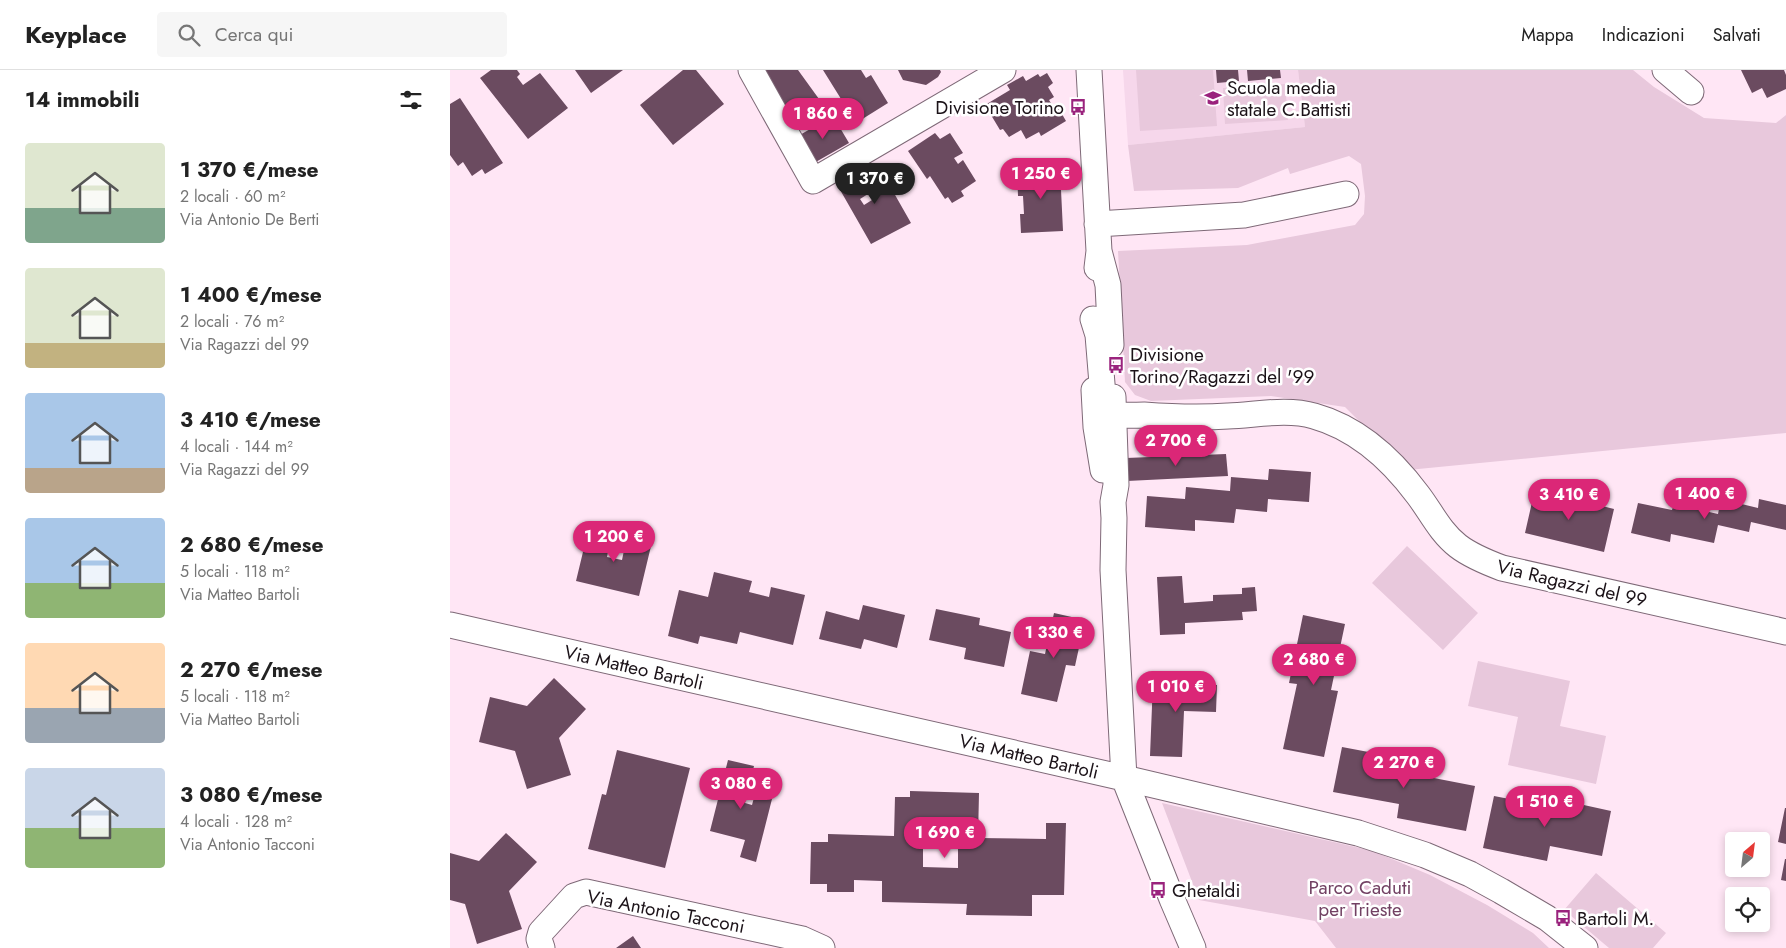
<!DOCTYPE html>
<html lang="it">
<head>
<meta charset="utf-8">
<style>
  :root { --surface:#fff; --page:#f6f6f6; --text:#222; --muted:#767676; --line:#e0e0e0; --accent:#db2777 }
  body { margin:0; font-family:Jost,sans-serif; background:var(--page); color:var(--text); height:100vh; display:flex; flex-direction:column; font-size:19px; white-space:nowrap }
  * { box-sizing:border-box; margin:0 }
  p { font-size:16px; color:var(--muted) }
  .icon { flex:none; width:28px; height:28px; fill:none; stroke:currentColor; stroke-width:2; stroke-linecap:round; stroke-linejoin:round }
  .map { position:relative; flex:1; overflow:hidden }
  .sheet { display:flex; flex-direction:column; background:var(--surface); width:450px }
  .sheet>* { flex:none }
  .needle { width:32px; rotate:28deg }
  .fabs { position:absolute; left:1275px; top:762px; display:grid; gap:10px }
  .fabs a { display:grid; place-items:center; width:45px; height:45px; border-radius:5px; background:var(--surface); box-shadow:0 2px 8px #0003; font-size:25px }
  .price { position:absolute; translate:-50% -42px; padding:0 11px; border-radius:18px; background:var(--accent); color:#fff; font-size:16px; line-height:32px; filter:drop-shadow(0 1px 2px #0008) }
  .price::after { content:''; position:absolute; left:50%; top:30px; width:15px; height:11px; margin-left:-8px; background:inherit; clip-path:polygon(0 0,100% 0,50% 100%) }
  .price.selected { background:#222; color:#fff }
  ul { padding:0; list-style:none }
  li { display:flex; align-items:center; gap:15px; height:125px; padding:0 25px }
  li span { display:grid; place-items:center; flex:none; width:140px; height:100px; border-radius:5px; color:#555 }
  li>.icon { margin-inline-start:auto }
  span .icon { width:60px; height:60px; fill:#fffc; stroke-width:1 }
  li b { font-size:21px }
  h2 { display:flex; justify-content:space-between; align-items:center; height:60px; padding:0 25px; font-size:21px }
  header { display:flex; align-items:center; gap:30px; box-sizing:border-box; height:70px; padding:0 25px; background:var(--surface); border-bottom:1px solid var(--line) }
  header strong { font-size:24px }
  nav { display:flex; gap:28px; margin-inline-start:auto; font-size:18px }
  .search { width:350px; height:45px; background:var(--page); display:flex; align-items:center; gap:12px; box-sizing:border-box; padding:0 18px; border-radius:5px; color:var(--muted); font-size:19px }
  main { display:flex; flex:1; min-height:0 }
  .map>svg:first-child { display:block }
</style>
</head>
<body>
<header>
<strong>Keyplace</strong>
<div class="search"><svg class="icon" aria-label="search" viewBox="0 0 24 24"><circle cx="10" cy="10" r="6"/><path d="M15 15l6 6"/></svg>Cerca qui</div>
<nav><a>Mappa</a><a>Indicazioni</a><a>Salvati</a></nav>
</header>
<main>
<section class="sheet">
<h2>14 immobili<svg class="icon" aria-label="filters" viewBox="0 0 24 24"><path d="M4 7h16M4 17h16"/><circle cx="9" cy="7" r="2"/><circle cx="15" cy="17" r="2"/></svg></h2>
<ul>
<li><span style="background:linear-gradient(#dfe7d0 65%,#7fa58c 0)"><svg class="icon" aria-label="home" viewBox="0 0 24 24"><path d="M3 11l9-7 9 7M6 9v11h12V9"/></svg></span><div><b>1 370 €/mese</b><p>2 locali · 60 m²</p><p>Via Antonio De Berti</p></div></li>
<li><span style="background:linear-gradient(#dfe7d0 75%,#c2b280 0)"><svg class="icon" aria-label="home" viewBox="0 0 24 24"><path d="M3 11l9-7 9 7M6 9v11h12V9"/></svg></span><div><b>1 400 €/mese</b><p>2 locali · 76 m²</p><p>Via Ragazzi del 99</p></div></li>
<li><span style="background:linear-gradient(#a9c7e8 75%,#b9a48a 0)"><svg class="icon" aria-label="home" viewBox="0 0 24 24"><path d="M3 11l9-7 9 7M6 9v11h12V9"/></svg></span><div><b>3 410 €/mese</b><p>4 locali · 144 m²</p><p>Via Ragazzi del 99</p></div></li>
<li><span style="background:linear-gradient(#a9c7e8 65%,#8fb573 0)"><svg class="icon" aria-label="home" viewBox="0 0 24 24"><path d="M3 11l9-7 9 7M6 9v11h12V9"/></svg></span><div><b>2 680 €/mese</b><p>5 locali · 118 m²</p><p>Via Matteo Bartoli</p></div></li>
<li><span style="background:linear-gradient(#ffd9b3 65%,#9aa5b1 0)"><svg class="icon" aria-label="home" viewBox="0 0 24 24"><path d="M3 11l9-7 9 7M6 9v11h12V9"/></svg></span><div><b>2 270 €/mese</b><p>5 locali · 118 m²</p><p>Via Matteo Bartoli</p></div></li>
<li><span style="background:linear-gradient(#c9d6e8 60%,#8fb573 0)"><svg class="icon" aria-label="home" viewBox="0 0 24 24"><path d="M3 11l9-7 9 7M6 9v11h12V9"/></svg></span><div><b>3 080 €/mese</b><p>4 locali · 128 m²</p><p>Via Antonio Tacconi</p></div></li>
</ul>
</section>
<div class="map">
<svg width="1336" height="878" viewBox="0 0 1336 878">
  <rect width="100%" height="100%" fill="#ffe6f5"/>
  <path fill="#f6d7eb" d="M673,0H848L855,57L678,75Z"/>
  <path fill="#e8c8dc" d="M686,0H763L767,56L690,61Z
    M848,0H1183L1204,17L1254,48L1326,53L1336,45V363L958,400L895,337L821,326L701,331L685,325L675,312L668,181L797,175L905,155L914,144L915,126L911,94L899,86L840,104L838,98L788,118L684,121L678,75L855,57Z
    M835,14L838,50L775,54L773,18Z
    M957,476L1028,543L993,580L922,513Z
    M1028,591L1120,611L1110,656L1156,666L1146,714L1058,695L1068,647L1018,636Z
    M712,733L923,781L980,805L1037,835L1083,863L1099,878H886L865,851L749,830Z
    M1146,803L1216,863L1203,878H1159L1114,840Z"/>
  <path fill="#6b4b60" fill-rule="evenodd" d="M41,0H67L70,4L67,7L73,15L90,3L118,38L78,69L30,8Z
    M125,0H173L141,23Z
    M233,0H246L274,34L223,75L190,35Z
    M312,0H348L369,29L337,53Z
    M373,0H411L416,8L421,5L438,33L406,53Z
    M448,0H490L491,2L488,7L476,15L453,10Z
    M766,0H788L789,11L767,13Z
    M797,0H830L831,8L798,11Z
    M1291,0H1334L1336,5V19L1317,28L1312,18L1302,23Z
    M597,3L603,13L598,17L604,27L599,30L606,41L609,39L616,51L591,66L589,62L576,69L571,60L559,67L553,59L550,60L535,35L560,20L557,15L573,6L576,11L588,4L590,7Z
    M10,28L53,93L35,104L32,99L22,106L13,92L8,96L0,85V34Z
    M383,46L399,73L364,93L348,66Z
    M485,63L490,69L500,63L513,83L504,88L508,94L513,90L526,111L511,121L514,126L502,133L498,127L495,129L480,106L477,109L458,81Z
    M428,95L461,153L421,174L389,118ZM418,124L422,130L414,135L410,129Z
    M610,99L613,161L571,163L570,144H574L573,126H568L567,100Z
    M776,384L778,406L677,411L676,388Z
    M819,399L861,402L859,432L818,429L817,442L786,439L784,453L745,450V461L695,457L697,426L735,429L736,417L780,421L781,407L818,410Z
    M1085,419L1164,439L1154,482L1075,463Z
    M1271,429L1308,438L1309,429L1336,435V460L1301,452L1299,462L1268,455L1264,473L1221,464L1220,472L1181,463L1188,433L1222,440L1224,434L1268,444Z
    M139,457L162,462L157,487L172,490L177,466L202,472L189,526L126,511Z
    M264,502L302,511L299,522L319,527L321,517L355,525L343,575L290,562L287,574L250,566L248,574L218,566L229,520L258,527Z
    M732,506L734,533L763,531V525L792,524V518L805,517L807,541L792,542L793,550L735,553V564L710,565L707,507Z
    M413,535L455,545L447,578L414,569L411,579L369,569L376,541L409,550Z
    M486,539L530,548L529,555L561,562L554,597L514,589L516,578L479,570Z
    M604,543L635,550L625,596L616,595L607,632L571,624L580,581L595,584Z
    M853,545L895,554L881,620L888,621L874,687L833,679L847,614L839,613Z
    M104,608L136,639L109,668L121,705L77,719L65,681L29,672L40,627L77,636Z
    M703,611L767,615L766,642L734,641L732,687L700,686Z
    M892,677L961,690L958,703L1025,716L1016,761L947,748L949,734L883,722Z
    M167,680L240,698L215,798L138,779L152,724L156,725Z
    M278,690L304,696L295,733L302,735L305,724L322,729L306,792L290,787L295,770L260,761Z
    M460,721L529,723L528,768L596,769V753H616L614,825H582V846L516,845L517,834L432,832V811L404,810V822H377V814H360L361,772H378V764L444,766L445,727H460ZM482,766L508,767V798L473,797V772L482,773Z
    M1044,726L1100,737L1102,728L1161,741L1152,786L1100,776L1097,791L1033,778Z
    M1335,738H1336V774L1328,772Z
    M56,763L87,792L59,821L72,859L27,874L15,834L0,830V783L29,791Z
    M1335,789H1336V811L1331,810Z
    M183,866L191,878H166Z"/>
  <g fill="none" stroke-linecap="round" stroke-linejoin="round">
    <g stroke="#7e6977" stroke-width="27">
      <path id="minor" d="M301,0L363,111L553,0
        M639,0L649,181L647,198
        M1215,0L1241,22
        M647,154L794,145L896,124
        M649,181L658,215L661,275
        M643,249L648,265L654,338C663,348 682,345 694,345C722,347 750,348 778,346C806,345 837,338 864,346C907,358 942,390 968,425C981,442 990,462 1008,476C1021,486 1036,492 1052,498L1336,562
        M644,320L646,357L653,400
        M663,327L666,415L663,432L664,448L663,500L674,708L722,829L743,878
        M0,555L674,708L908,763L975,785L1020,804L1051,821L1097,848L1135,878
        M92,878L89,869L91,862L124,826L136,822L352,869L372,878"/>
    </g>
    <use href="#minor" stroke="#fff" stroke-width="25"/>
  </g>
  <defs>
    <g id="school-bare" transform="scale(1.35)"><path d="M0-5L7-2L0 1L-7-2ZM-4 1L0 2.5L4 1V4Q0 6-4 4Z" fill="#9a237d" stroke="#fff" stroke-width="2.5" paint-order="stroke"/></g>
    <g id="bus-bare" transform="scale(1.35)"><path d="M-5-6H5V4H4V6H2V4H-2V6H-4V4H-5ZM-3.5-4V0h7V-4ZM-3.5 1.2v1.5H-2V1.2ZM2 1.2v1.5H3.5V1.2Z" fill="#9a237d" stroke="#fff" stroke-width="2.5" paint-order="stroke"/></g>
  </defs>
  <g fill-rule="evenodd">
    <use href="#school-bare" x="763" y="28"/>
    <use href="#bus-bare" x="628" y="37"/>
    <use href="#bus-bare" x="666" y="295"/>
    <use href="#bus-bare" x="708" y="820"/>
    <use href="#bus-bare" x="1113" y="848"/>
  </g>
  <g text-anchor="middle" stroke-width="5" stroke-linejoin="round" paint-order="stroke">
    <g font-size="19" fill="#1b1218" stroke="#fff" text-anchor="start">
      <text x="777" y="24">Scuola media<tspan x="777" dy="22">statale C.Battisti</tspan></text>
      <text x="614" y="44" text-anchor="end">Divisione Torino</text>
      <text x="680" y="291">Divisione<tspan x="680" dy="22">Torino/Ragazzi del '99</tspan></text>
      <text x="722" y="827">Ghetaldi</text>
      <text x="1127" y="855">Bartoli M.</text>
    </g>
    <g font-size="19" fill="#1b1218" stroke="#fff">
      <text transform="translate(1122 513) rotate(13)" y="7">Via Ragazzi del 99</text>
      <text transform="translate(184 597) rotate(13)" y="7">Via Matteo Bartoli</text>
      <text transform="translate(579 686) rotate(13)" y="7">Via Matteo Bartoli</text>
      <text transform="translate(216 841) rotate(11)" y="7">Via Antonio Tacconi</text>
    </g>
    <g font-size="19" fill="#724163" stroke="#fff">
      <text x="910" y="824">Parco Caduti<tspan x="910" dy="22">per Trieste</tspan></text>
    </g>
  </g>
</svg>
<div class="fabs">
<a><svg class="needle" viewBox="-14 -14 28 28"><path d="M0-13l5 13h-10z" fill="#e53935"/><path d="M0 13l5-13h-10z" fill="#767676"/></svg></a>
<a><svg class="icon" aria-label="locate" viewBox="0 0 24 24"><circle cx="12" cy="12" r="6"/><path d="M12 2v4M12 18v4M2 12h4M18 12h4"/></svg></a>
</div>
<b class="price" style="left:373px;top:70px">1 860 €</b>
<b class="price" style="left:591px;top:130px">1 250 €</b>
<b class="price selected" style="left:425px;top:135px">1 370 €</b>
<b class="price" style="left:726px;top:397px">2 700 €</b>
<b class="price" style="left:1255px;top:450px">1 400 €</b>
<b class="price" style="left:1119px;top:451px">3 410 €</b>
<b class="price" style="left:164px;top:493px">1 200 €</b>
<b class="price" style="left:604px;top:589px">1 330 €</b>
<b class="price" style="left:864px;top:616px">2 680 €</b>
<b class="price" style="left:726px;top:643px">1 010 €</b>
<b class="price" style="left:954px;top:719px">2 270 €</b>
<b class="price" style="left:291px;top:740px">3 080 €</b>
<b class="price" style="left:1095px;top:758px">1 510 €</b>
<b class="price" style="left:495px;top:789px">1 690 €</b>
</div>
</main>
</body>
</html>
